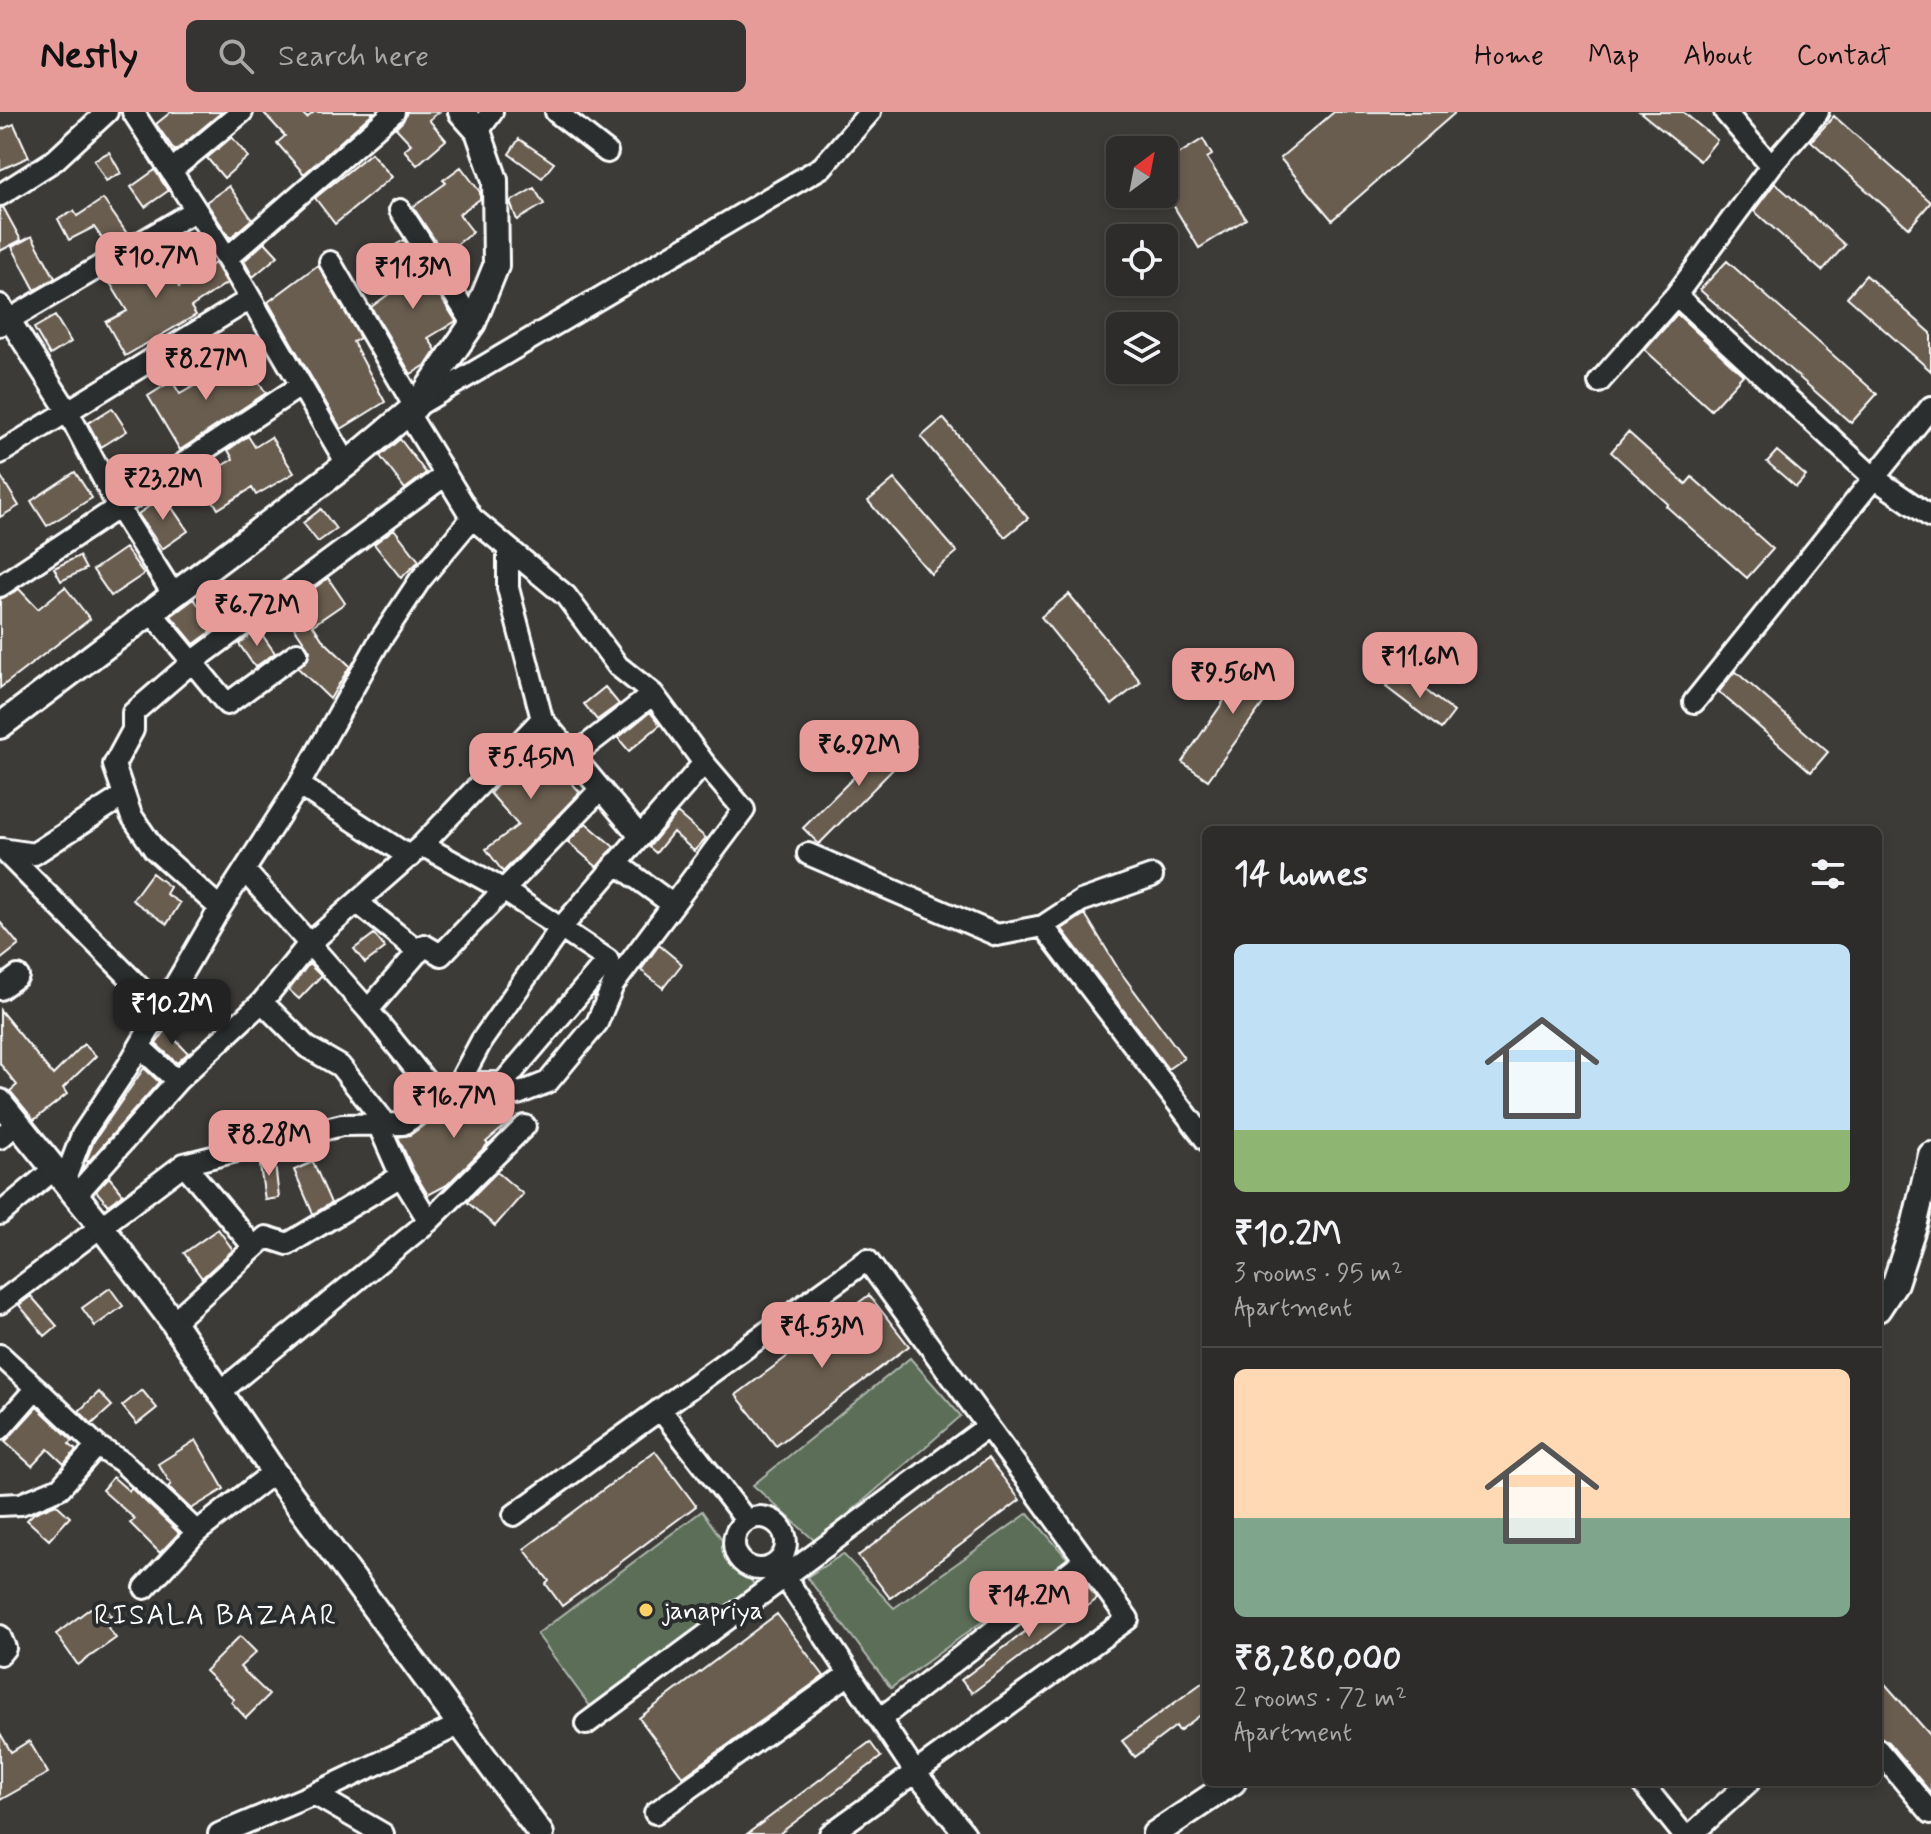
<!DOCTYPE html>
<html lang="en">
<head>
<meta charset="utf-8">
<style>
  :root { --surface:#2e2c2a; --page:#363432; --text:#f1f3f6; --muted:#a7a7a8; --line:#494847; --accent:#e69b98 }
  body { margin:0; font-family:Mynerve,sans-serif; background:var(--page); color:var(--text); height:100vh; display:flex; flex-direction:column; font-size:30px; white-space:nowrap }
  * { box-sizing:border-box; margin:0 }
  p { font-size:26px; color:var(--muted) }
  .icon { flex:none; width:44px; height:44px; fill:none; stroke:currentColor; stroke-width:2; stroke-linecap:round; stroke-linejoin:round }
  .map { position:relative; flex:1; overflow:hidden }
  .panel { position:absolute; left:1202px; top:714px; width:680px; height:960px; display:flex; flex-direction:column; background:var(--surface); border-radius:12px; box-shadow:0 4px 12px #0003,0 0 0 2px var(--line) }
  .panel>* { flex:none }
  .needle { width:52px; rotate:32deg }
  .tools { position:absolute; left:1106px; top:24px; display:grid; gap:16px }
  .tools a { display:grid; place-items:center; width:72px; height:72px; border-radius:12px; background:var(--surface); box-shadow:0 4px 12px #0003,0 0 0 2px var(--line); font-size:40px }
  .price { position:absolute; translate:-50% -68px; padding:0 18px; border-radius:16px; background:var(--accent); color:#111; font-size:26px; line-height:52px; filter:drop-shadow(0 2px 4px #0008) }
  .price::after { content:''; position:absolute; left:50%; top:48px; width:24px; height:18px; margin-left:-12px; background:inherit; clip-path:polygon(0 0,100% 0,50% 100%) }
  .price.selected { background:#222; color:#fff }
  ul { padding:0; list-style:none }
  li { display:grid; align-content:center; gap:16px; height:424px; padding:0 32px }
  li+li { border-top:2px solid var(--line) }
  li span { display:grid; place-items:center; height:248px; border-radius:12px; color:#555 }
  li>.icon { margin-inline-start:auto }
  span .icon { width:144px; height:144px; fill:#fffc; stroke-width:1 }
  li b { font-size:34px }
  h2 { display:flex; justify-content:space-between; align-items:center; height:96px; padding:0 32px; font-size:34px }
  header { display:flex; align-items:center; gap:48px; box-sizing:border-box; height:112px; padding:0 40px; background:var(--accent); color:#111 }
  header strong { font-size:38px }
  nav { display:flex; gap:44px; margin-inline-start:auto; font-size:28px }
  .search { width:560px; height:72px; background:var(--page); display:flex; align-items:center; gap:20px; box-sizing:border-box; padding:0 28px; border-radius:12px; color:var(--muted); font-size:30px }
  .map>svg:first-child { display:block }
</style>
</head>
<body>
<header>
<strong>Nestly</strong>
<div class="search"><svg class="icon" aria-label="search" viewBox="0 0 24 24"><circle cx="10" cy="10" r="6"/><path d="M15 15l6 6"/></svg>Search here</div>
<nav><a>Home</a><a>Map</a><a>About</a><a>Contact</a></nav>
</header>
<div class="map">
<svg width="1931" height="1722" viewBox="0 0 1931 1722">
  <rect width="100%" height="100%" fill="#3d3b38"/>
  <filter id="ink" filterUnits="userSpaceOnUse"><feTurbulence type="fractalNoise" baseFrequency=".0125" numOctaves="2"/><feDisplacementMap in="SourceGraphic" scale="16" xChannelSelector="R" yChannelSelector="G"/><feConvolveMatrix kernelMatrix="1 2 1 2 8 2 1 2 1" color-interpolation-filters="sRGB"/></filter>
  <g filter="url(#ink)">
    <path fill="#5b6e59" stroke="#adb6ac" stroke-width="2" d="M910,1246L961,1304L816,1430L753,1373Z
      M702,1399L755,1474L590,1594L537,1522Z
      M1028,1401L1068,1447L891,1576L807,1465L843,1442L894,1496Z"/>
    <path fill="#695d50" stroke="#fff" stroke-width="2" d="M171,0H222L175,39L156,12Z
      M263,0H301L307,6L314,0H374L304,62L277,31L285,24Z
      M407,0H439L429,8L446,28L417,53L404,38L411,32L396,16L403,9Z
      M1334,0H1456L1332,108L1280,46Z
      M1640,0H1683L1717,28L1700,49Z
      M1834,4L1931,90L1909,116L1811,29Z
      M14,12L29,45L0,58V18Z
      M232,25L248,45L224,66L207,46Z
      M519,27L554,51L542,66L509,42Z
      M1203,27L1212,43L1207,46L1246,107L1199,136L1164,78V51Z
      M109,40L121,61L106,69L94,48Z
      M371,41L392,65L335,112L315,86Z
      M461,55L480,80V87L459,102L473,120L444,142L413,95L446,71L443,68Z
      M155,58L168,79L145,95L131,75Z
      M1775,71L1845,133L1822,159L1754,99Z
      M229,74L252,107L230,126L206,90Z
      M534,76L544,92L517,108L510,90Z
      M103,87L128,123L108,135L94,115L69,128L58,107L74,99L77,104Z
      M3,95L21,128L0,139V96Z
      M32,124L55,166L35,178L12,135Z
      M404,128L456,209L428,226L436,238L426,253L411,262L371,195L407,169L387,138Z
      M265,130L278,144L253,165L244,149Z
      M155,137L179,175L215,151L227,171L191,195L196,203L125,244L106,210L127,199L107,166Z
      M1727,149L1877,282L1851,311L1700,178Z
      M318,153L360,226L353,230L385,290L341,317L268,190Z
      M1866,163L1931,221V259L1847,185Z
      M1677,202L1743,263L1711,298L1645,238Z
      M55,204L71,230L50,243L34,216Z
      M243,246L266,281L180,338L148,284L172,269L180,282Z
      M112,296L127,319L101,335L88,311Z
      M943,306L1028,406L1005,425L921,325Z
      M1628,320L1686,372L1692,365L1773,437L1747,466L1666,394L1668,392L1611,340Z
      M248,324L255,335L271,325L294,361L256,383L252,376L218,397L200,367L233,347L228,338Z
      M400,327L426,361L405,377L380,344Z
      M1777,339L1806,364L1796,375L1767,350Z
      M75,360L92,386L47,414L31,389Z
      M0,363L19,394L0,405Z
      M894,367L957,440L931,462L868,389Z
      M164,384L188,419L162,437L138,402Z
      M321,397L336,417L318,430L303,411Z
      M394,417L419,449L401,466L374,432Z
      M125,436L144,462L111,484L93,458Z
      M79,444L86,457L61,469L54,456Z
      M328,466L345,491L313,513L322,527L350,554L330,587L298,556L308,547L310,539L283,499Z
      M65,475L90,507L0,576V487L19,477L38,497Z
      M1069,482L1141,570L1112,593L1041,505Z
      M194,487L216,516L194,532L171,504Z
      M258,517L275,541L255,555L239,532Z
      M1256,542L1285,561L1208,668L1182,650Z
      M1399,558L1454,600L1441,617L1386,575Z
      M1735,559L1828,640L1811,660L1719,580Z
      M605,575L619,592L597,608L584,592Z
      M650,600L660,613L629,639L618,626Z
      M900,619L916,634L819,732L803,716Z
      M541,627L563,652L558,656L580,680L503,760L486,737L518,713L490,681Z
      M677,701L706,726L694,739L673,720L656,741L649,735Z
      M586,711L614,735L597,755L568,730Z
      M152,761L170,775L166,782L180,791L167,812L132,788Z
      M1085,802L1119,858L1184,946L1168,957L1062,817Z
      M0,810L19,833L0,848Z
      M374,822L385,836L365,851L354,837Z
      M659,833L682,852L663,876L641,858Z
      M309,852L321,864L299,887L289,878Z
      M0,898L53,963L84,932L96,944L63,976L67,982L34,1008L10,979L17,973L0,952Z
      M166,918L188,941L177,951L156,932Z
      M144,956L159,970L88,1050L86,1049L94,1029Z
      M472,984H499L512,1008L486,1030L488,1032L447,1073L428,1083L413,1058L398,1025L410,1023L460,987L461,990Z
      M274,1043L279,1086L265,1088L259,1047Z
      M313,1050L331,1091L313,1102L294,1058Z
      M497,1060L523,1082L495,1114L467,1090Z
      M109,1065L123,1082L108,1093L96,1079Z
      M218,1117L233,1138L202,1166L184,1141Z
      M110,1176L123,1194L95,1214L82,1196Z
      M869,1183L909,1234L776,1334L736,1283Z
      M31,1184L57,1214L45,1224L19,1193Z
      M142,1278L157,1296L137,1312L122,1294Z
      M99,1280L112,1294L92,1312L79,1299Z
      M37,1295L73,1329L69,1332L76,1338L64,1352L48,1337L32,1354L5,1330Z
      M196,1328L224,1377L191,1397L168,1375L171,1372L158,1352Z
      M655,1339L696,1394L562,1494L546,1472L549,1469L524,1437Z
      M988,1346L1020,1388L890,1486L858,1444Z
      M113,1365L129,1379L131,1376L179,1421L160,1441L130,1411L135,1407L102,1378Z
      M56,1392L70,1405L49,1428L27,1408L34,1401Z
      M1087,1473L1097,1487L972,1581L961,1568Z
      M100,1489L111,1503L103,1509L116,1526L78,1553L56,1522Z
      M777,1502L824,1564L683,1665L639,1606Z
      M240,1524L256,1540L240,1555L269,1583L246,1606L231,1590L234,1587L205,1559Z
      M1878,1564L1931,1624V1681L1888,1630L1878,1623Z
      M1206,1568V1599L1179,1619L1176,1614L1135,1645L1122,1629Z
      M0,1621L11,1640L29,1629L48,1661L0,1688Z
      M870,1630L881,1645L779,1722H747Z"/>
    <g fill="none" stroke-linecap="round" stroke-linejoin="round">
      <g stroke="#fff" stroke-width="26">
        <path id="minor" d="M133,0L227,146L347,352
          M556,0L607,40
          M1725,0L1771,54
          M478,19L492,0
          M172,58L242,0
          M0,83L55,48L107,0
          M400,98L473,211
          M227,146L394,0
          M330,150L415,295L822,55L870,0
          M1676,183L1873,365L1931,405
          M0,193L67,298L118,395L173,482
          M0,213L196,98
          M1599,270L1676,183L1771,54L1818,0
          M409,303L472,406L566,484L618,554L653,582L704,651L744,698L613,873L597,911L548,970L518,982L503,971H459
          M0,341L250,187
          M508,436V476L542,607
          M0,474L300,274
          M151,500L227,592L297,541
          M1694,590L1931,295
          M573,644L653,582
          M299,673L410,745
          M422,733L502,777L608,848L503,971
          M1,737L34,742L123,684
          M2,737L161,897
          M808,742L997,823L1043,814
          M616,751L672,792
          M245,759L368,898L440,987
          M1152,764L1081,789L1043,814L1206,1028
          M358,791L419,840
          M220,796L154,737L131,703L114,653L133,618V601L191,551L444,364
          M0,877L18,864
          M262,890L307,935L340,954L387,1013
          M368,898L424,833L441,843L600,678
          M140,935L177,969
          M378,1012L401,1064L429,1109
          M0,1026L16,1012
          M184,1052L254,1135
          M64,1070L82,1023L128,954L220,796L299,673L377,533L420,468L472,406
          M75,1084L177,969L262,890L308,833L422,733L542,607L639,723
          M0,1102L53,1058
          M0,1191L184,1052L342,1013L403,1012L440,987L459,971L482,928L560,817L704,651
          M173,1210L266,1125L288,1132L401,1064
          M0,1243L36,1276
          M220,1280L429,1109L525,1014
          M660,1297L746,1408
          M0,1317L36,1276L97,1334L121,1349L197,1420
          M0,1393L21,1392L60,1376L97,1334
          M514,1403L867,1148L1128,1507L830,1722
          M734 1431a26 26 0 1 1 52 0a26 26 0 1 1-52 0Z
          M777,1453L915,1660L965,1722
          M145,1476L197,1420L274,1360
          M0,1524L5,1536L0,1542
          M880,1607L1085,1448
          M586,1612L988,1314
          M1878,1638L1931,1701
          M1641,1670L1683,1722
          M314,1682L383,1722
          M655,1701L849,1562
          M219,1722L314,1682L461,1612
          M1692,1722L1749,1670"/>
      </g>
      <g stroke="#fff" stroke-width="30">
        <path id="major" d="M0,614L347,352L415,295L473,211L496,154L495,68L478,19L461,0
          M0,990L100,1113L173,1210L274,1360L541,1722
          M1878,1197L1895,1171L1915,1110L1931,1043
          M1155,1722L1233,1670"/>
      </g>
      <use href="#minor" stroke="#2a2d2e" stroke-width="20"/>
      <use href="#major" stroke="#2a2d2e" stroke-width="24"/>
    </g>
  </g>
  <circle fill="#ffd166" stroke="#2a2d2e" stroke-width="3" cx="646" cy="1498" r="8"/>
  <g text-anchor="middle" stroke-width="8" stroke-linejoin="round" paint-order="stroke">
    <g font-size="26" fill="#fff" stroke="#2a2d2e" text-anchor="start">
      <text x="662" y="1507">janapriya</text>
    </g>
    <g font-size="28" letter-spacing="2" fill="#fff" stroke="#2a2d2e">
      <text x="216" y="1512">RISALA BAZAAR</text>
    </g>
  </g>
</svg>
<div class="tools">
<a><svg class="needle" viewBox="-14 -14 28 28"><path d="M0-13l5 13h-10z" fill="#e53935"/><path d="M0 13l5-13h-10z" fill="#a7a7a8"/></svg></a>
<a><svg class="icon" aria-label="locate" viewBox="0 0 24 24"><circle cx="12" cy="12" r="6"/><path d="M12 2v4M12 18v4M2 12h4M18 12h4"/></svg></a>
<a><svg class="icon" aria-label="layers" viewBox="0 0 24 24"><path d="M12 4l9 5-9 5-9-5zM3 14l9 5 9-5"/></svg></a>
</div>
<b class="price" style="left:156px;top:188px">₹10.7M</b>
<b class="price" style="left:413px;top:199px">₹11.3M</b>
<b class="price" style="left:206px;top:290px">₹8.27M</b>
<b class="price" style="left:163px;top:410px">₹23.2M</b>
<b class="price" style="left:257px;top:536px">₹6.72M</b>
<b class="price" style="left:1420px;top:588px">₹11.6M</b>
<b class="price" style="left:1233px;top:604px">₹9.56M</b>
<b class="price" style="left:859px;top:676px">₹6.92M</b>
<b class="price" style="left:531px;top:689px">₹5.45M</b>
<b class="price selected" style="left:172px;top:935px">₹10.2M</b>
<b class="price" style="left:454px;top:1028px">₹16.7M</b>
<b class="price" style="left:269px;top:1066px">₹8.28M</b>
<b class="price" style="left:822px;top:1258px">₹4.53M</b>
<b class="price" style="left:1029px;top:1527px">₹14.2M</b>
<section class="panel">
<h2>14 homes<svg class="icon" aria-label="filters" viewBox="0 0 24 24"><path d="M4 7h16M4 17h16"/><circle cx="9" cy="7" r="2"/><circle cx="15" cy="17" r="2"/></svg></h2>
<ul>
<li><span style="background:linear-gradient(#bfe0f5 75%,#8fb573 0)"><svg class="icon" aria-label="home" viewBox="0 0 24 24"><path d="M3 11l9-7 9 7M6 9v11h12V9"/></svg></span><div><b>₹10.2M</b><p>3 rooms · 95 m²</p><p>Apartment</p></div></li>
<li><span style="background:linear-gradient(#ffd9b3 60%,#7fa58c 0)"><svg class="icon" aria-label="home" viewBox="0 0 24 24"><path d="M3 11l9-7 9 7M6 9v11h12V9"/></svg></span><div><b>₹8,280,000</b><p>2 rooms · 72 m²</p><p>Apartment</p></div></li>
</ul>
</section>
</div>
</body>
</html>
